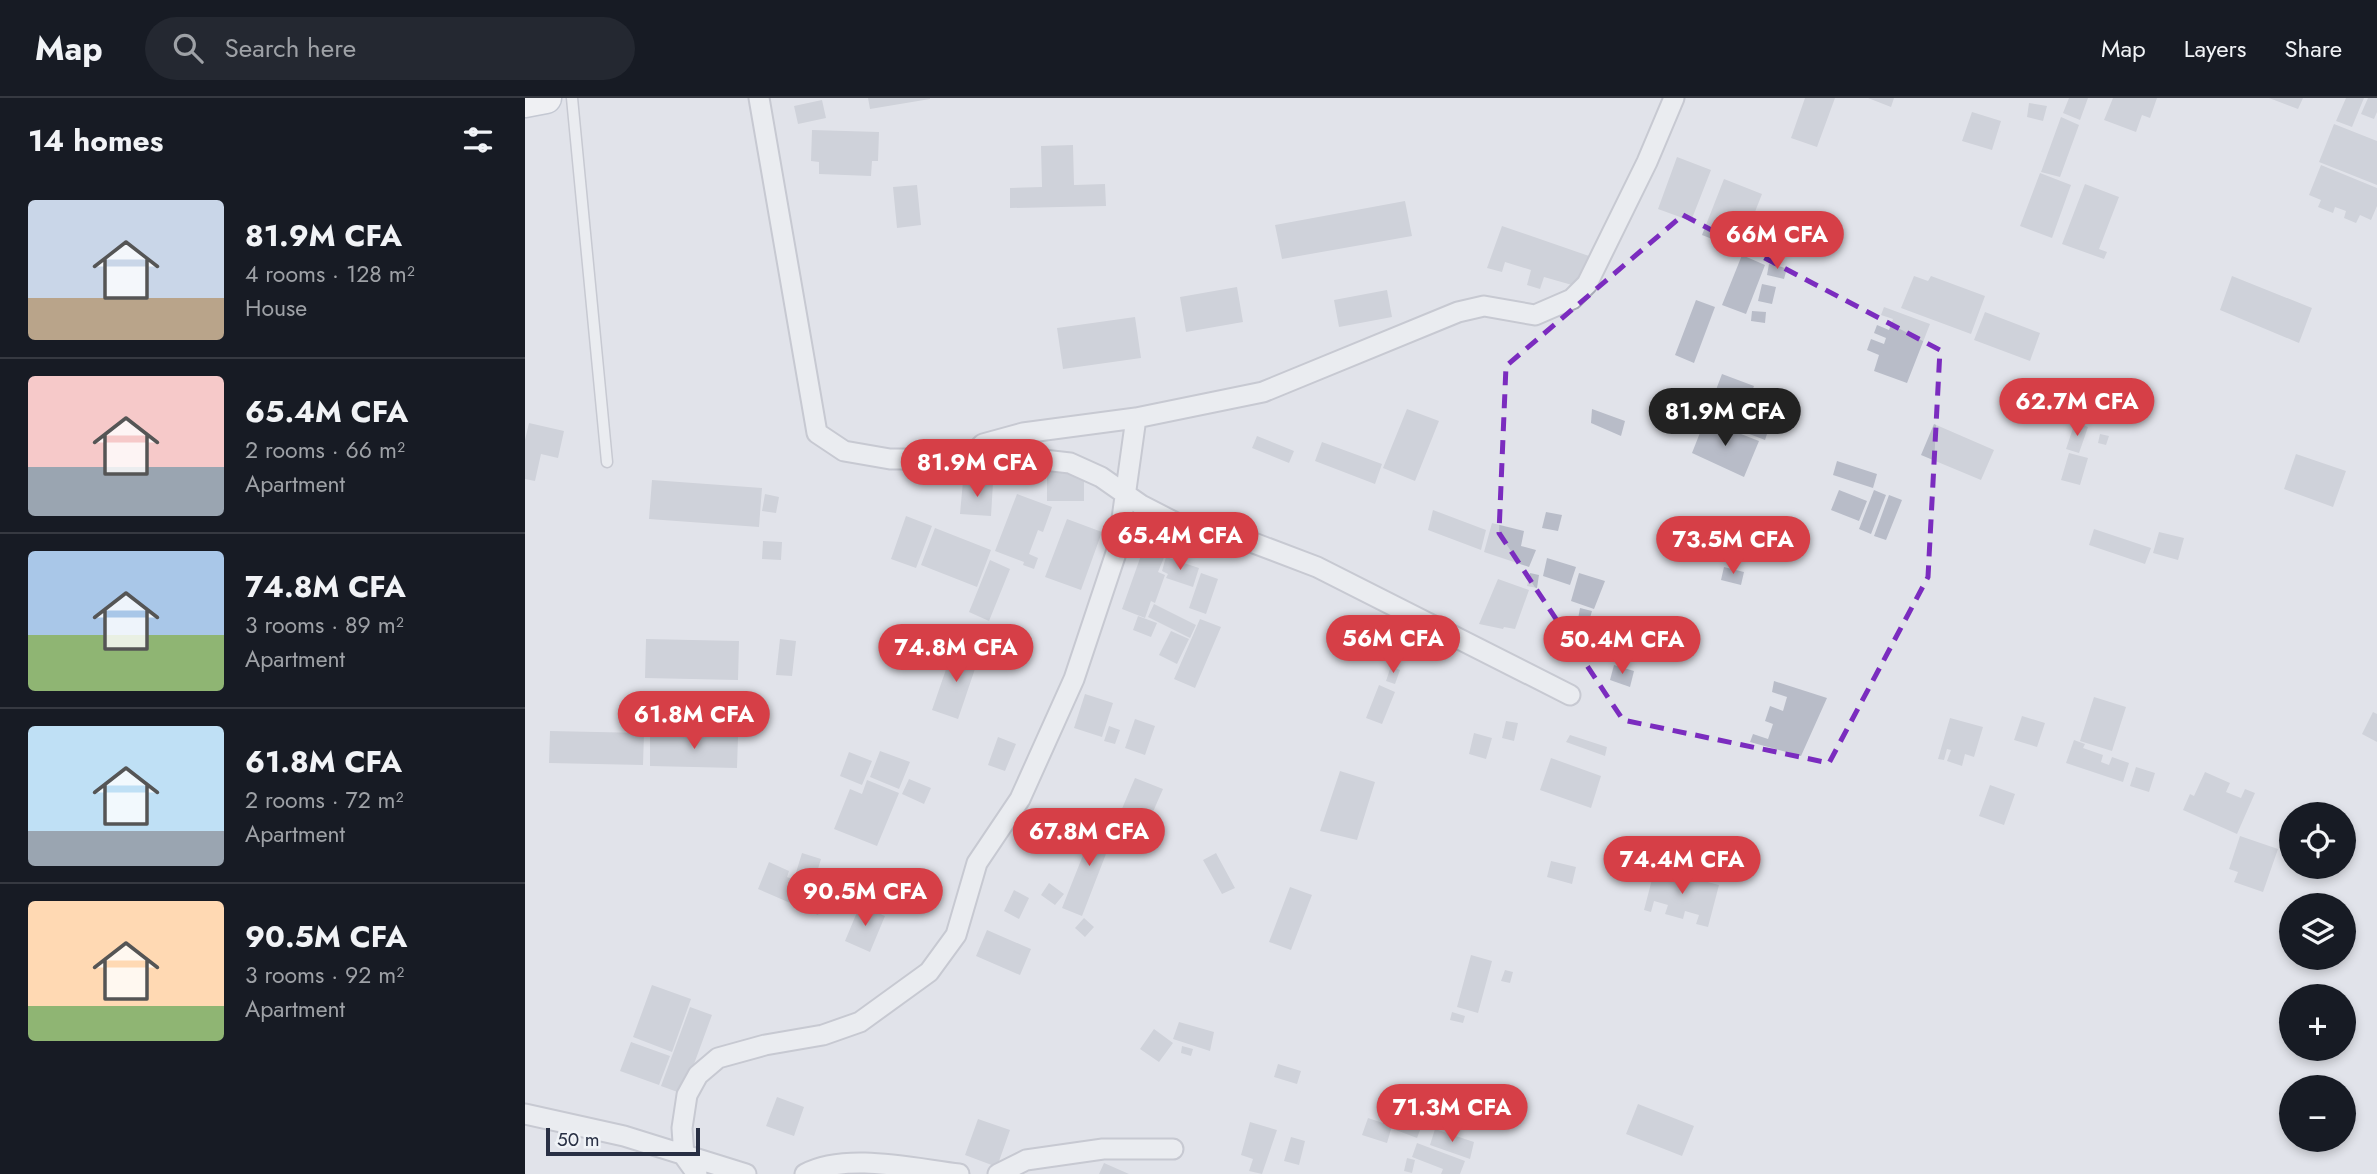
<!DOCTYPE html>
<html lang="en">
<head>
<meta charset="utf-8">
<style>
  :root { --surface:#171b24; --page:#242831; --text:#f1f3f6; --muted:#9ea1a6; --line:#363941; --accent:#d63f47 }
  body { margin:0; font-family:Jost,sans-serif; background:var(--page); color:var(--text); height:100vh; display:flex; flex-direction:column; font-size:26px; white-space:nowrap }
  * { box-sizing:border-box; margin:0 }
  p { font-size:23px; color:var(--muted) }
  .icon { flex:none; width:38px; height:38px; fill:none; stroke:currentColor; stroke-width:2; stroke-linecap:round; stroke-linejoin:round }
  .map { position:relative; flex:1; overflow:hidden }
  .drawer { display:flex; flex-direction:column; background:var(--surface); width:525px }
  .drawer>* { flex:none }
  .buttons { position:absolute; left:1754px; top:704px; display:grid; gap:14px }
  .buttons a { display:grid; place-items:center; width:77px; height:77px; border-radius:50%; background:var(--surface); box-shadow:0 4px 10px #0003; font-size:35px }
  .scale { position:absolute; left:21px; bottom:18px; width:154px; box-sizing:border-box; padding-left:7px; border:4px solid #282f43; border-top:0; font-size:19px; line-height:24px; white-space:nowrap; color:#282f43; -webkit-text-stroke:5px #f0f3f7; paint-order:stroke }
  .price { position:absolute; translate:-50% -60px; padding:0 16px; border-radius:24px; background:var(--accent); color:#fff; font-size:23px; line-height:46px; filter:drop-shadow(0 2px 4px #0008) }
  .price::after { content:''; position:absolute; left:50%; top:42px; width:21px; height:16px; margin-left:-10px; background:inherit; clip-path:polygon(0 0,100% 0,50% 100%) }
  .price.on { background:#222; color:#fff }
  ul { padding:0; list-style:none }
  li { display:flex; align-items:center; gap:21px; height:175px; padding:0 28px }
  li+li { border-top:2px solid var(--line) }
  li span { display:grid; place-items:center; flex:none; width:196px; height:140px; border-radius:7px; color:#555 }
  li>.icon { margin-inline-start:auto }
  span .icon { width:84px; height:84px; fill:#fffc; stroke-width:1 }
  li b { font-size:30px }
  h2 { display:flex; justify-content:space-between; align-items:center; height:84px; padding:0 28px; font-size:30px }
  header { display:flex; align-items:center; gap:42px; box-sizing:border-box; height:98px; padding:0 35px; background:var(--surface); border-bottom:2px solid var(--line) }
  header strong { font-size:33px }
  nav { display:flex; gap:38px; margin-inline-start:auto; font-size:24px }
  .search { width:490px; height:63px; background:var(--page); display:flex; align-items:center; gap:18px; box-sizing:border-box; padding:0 24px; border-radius:38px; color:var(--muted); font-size:26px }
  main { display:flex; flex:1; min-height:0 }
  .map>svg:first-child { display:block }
</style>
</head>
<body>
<header>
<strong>Map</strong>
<div class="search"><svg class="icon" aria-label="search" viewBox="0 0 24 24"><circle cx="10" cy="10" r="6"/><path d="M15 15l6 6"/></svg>Search here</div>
<nav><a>Map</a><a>Layers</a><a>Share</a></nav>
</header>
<main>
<section class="drawer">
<h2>14 homes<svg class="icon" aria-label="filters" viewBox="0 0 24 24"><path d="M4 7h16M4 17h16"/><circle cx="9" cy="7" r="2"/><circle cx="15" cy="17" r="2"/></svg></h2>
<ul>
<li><span style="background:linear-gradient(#c9d6e8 70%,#b9a48a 0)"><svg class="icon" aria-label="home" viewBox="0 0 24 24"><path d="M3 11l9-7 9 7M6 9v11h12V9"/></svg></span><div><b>81.9M CFA</b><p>4 rooms · 128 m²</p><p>House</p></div></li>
<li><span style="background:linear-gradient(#f6c9c9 65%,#9aa5b1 0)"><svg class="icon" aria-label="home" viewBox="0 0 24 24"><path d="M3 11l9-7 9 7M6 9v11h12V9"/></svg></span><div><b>65.4M CFA</b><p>2 rooms · 66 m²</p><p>Apartment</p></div></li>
<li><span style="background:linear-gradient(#a9c7e8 60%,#8fb573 0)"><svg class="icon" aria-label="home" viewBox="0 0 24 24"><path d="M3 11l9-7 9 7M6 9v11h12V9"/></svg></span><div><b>74.8M CFA</b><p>3 rooms · 89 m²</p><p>Apartment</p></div></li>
<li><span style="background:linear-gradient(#bfe0f5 75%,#9aa5b1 0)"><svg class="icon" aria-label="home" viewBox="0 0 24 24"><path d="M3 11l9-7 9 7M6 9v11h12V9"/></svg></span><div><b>61.8M CFA</b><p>2 rooms · 72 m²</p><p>Apartment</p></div></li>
<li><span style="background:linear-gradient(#ffd9b3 75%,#8fb573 0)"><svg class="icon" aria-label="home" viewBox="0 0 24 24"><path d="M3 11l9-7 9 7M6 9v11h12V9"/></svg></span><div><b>90.5M CFA</b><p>3 rooms · 92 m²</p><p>Apartment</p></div></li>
</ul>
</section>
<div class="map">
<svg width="1852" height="1076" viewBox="0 0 1852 1076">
  <rect width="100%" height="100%" fill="#e1e3ea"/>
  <path fill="#b8bcc8" d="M343,0H405V1L345,11Z
    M1280,0H1310L1292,49L1266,40Z
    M1343,0H1369L1366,9Z
    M1544,0H1563L1555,22L1538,15Z
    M1588,0H1632L1625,20L1617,17L1611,34L1579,22Z
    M1744,0H1778L1773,11Z
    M1821,0H1839L1827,29L1811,23Z
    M1843,0H1852V14L1849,21L1836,16Z
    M297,2L301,20L273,26L269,8Z
    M1504,5L1522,8L1518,23L1502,19Z
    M1447,14L1476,23L1467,52L1437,43Z
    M1536,19L1554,27L1535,79L1516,74Z
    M1809,26L1852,43V87L1794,64Z
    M287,32L354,34L353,63H347L346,78L294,76V64L286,63Z
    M548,47L549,87L580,86L581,108L485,110V90L517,89L516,48Z
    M1152,59L1186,72L1166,123L1133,111Z
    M1796,67L1852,90V108L1846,122L1835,117L1831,125L1819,120L1821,113L1810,109L1808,115L1793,109L1796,102L1784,97Z
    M1515,75L1546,87L1527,140L1495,128Z
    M1199,81L1237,96L1215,152L1177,137Z
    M1560,86L1594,99L1574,151L1582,154L1579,161L1537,146Z
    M392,87L396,127L372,130L368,89Z
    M880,103L887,138L757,161L750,127Z
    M977,128L1064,158L1054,189L1019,179L1015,191L1002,187L1006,172L980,164L977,174L962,170Z
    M1217,157L1240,167L1221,216L1197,207Z
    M1244,166L1262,170L1259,181L1242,177Z
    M1389,178L1403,183L1406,178L1460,198L1446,236L1376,210Z
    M1707,178L1787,210L1774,245L1695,212Z
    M1237,186L1251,189L1247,206L1233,203Z
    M712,189L718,224L661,234L655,199Z
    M862,192L867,219L814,229L809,202Z
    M1171,202L1190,209L1169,265L1150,257Z
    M1359,209L1405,226L1382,285L1349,273L1354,257L1342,252L1346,241L1359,246L1361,240L1349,235L1352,227L1364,232L1368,221L1356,217Z
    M1227,213L1241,214L1240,225L1226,223Z
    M1460,214L1515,235L1505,263L1449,242Z
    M610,219L616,260L538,271L532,230Z
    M1197,276L1229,288L1218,317L1186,305Z
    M1184,308L1244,330L1240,342L1180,319Z
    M882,311L914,323L890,383L858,370Z
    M1067,311L1100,323L1096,338L1066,325Z
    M1180,322L1234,343L1219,379L1167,355Z
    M1550,324L1563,329L1554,355L1541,351Z
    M4,325L39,333L33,360L16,356L10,383L0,381V342Z
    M1409,326L1469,352L1456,382L1396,357Z
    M1575,336L1584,338L1581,347L1573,345Z
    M732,338L769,353L764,365L727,350Z
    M797,344L857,366L850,386L790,363Z
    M1544,355L1563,360L1555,387L1536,382Z
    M1771,356L1821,373L1808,409L1759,391Z
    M1312,363L1352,376L1348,390L1308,377Z
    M522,374H559V403H522Z
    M127,382L237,390L234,429L124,421Z
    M438,383L468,385L466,418L435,416Z
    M1314,392L1342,403L1334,423L1306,412Z
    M1349,392L1361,397L1346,436L1334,431Z
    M240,396L254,399L251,415L237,413Z
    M492,396L527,409L518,434L513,432L504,456L513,460L509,471L498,467L499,464L470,453Z
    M1364,397L1377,402L1361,442L1349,438Z
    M908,412L961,432L956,452L903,432Z
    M1021,414L1037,417L1033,433L1017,430Z
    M381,418L407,428L391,470L366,461Z
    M542,421L577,434L556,492L520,479Z
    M967,425L999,433L996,448L1011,452L1004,469L959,454Z
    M410,430L466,452L452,489L396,467Z
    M1569,431L1626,450L1620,466L1564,447Z
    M1634,434L1659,440L1653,462L1628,455Z
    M238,443L257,444L256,462L237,461Z
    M619,449L640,457L633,474L640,477L630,505L626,503L620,520L597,511Z
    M641,459L674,470L668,489L641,480L643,476L637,473Z
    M1022,460L1051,469L1045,487L1018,478Z
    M465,462L485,471L464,523L444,514Z
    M1199,469L1219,474L1216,487L1196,482Z
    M676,475L693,481L681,516L664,510Z
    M1005,475L1014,477L1012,490L1002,488Z
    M1054,475L1080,483L1069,511L1046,503Z
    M973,481L1004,492L990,531L979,529L978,531L954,526Z
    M629,506L671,527L665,540L623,519Z
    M1055,510L1067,513L1064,523L1053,521Z
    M613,518L632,525L626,539L608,532Z
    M675,521L696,529L670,590L649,581Z
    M406,530L430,538L420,568L395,560Z
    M646,533L664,541L652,566L634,557Z
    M121,541L214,543L213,582L120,580Z
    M255,541L271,543L267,578L251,577Z
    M428,551L454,559L433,621L407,612Z
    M1089,567L1109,573L1105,589L1085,582Z
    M866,568L875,572L870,586L861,583Z
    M1249,583L1302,600L1276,658L1225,644L1228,636L1243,641L1248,626L1240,623L1245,608L1258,613L1262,599L1247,594Z
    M854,587L870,594L857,626L841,620Z
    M560,596L588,605L577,639L549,630Z
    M1569,599L1601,609L1587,653L1555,643Z
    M1848,614L1852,616V644L1837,636Z
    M1497,618L1520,625L1512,649L1489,642Z
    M1425,620L1458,629L1449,659L1440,656L1437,668L1422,663L1426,652L1422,651L1419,662L1413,661Z
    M610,621L630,628L620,657L600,650Z
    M981,623L993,625L989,643L977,640Z
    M584,628L595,632L590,646L579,643Z
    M25,633L119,635L118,667L24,665Z
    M949,635L967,640L961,661L944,656Z
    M125,636L213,639L212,670L125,668Z
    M1045,637L1082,649L1080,658L1041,644Z
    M473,639L491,646L480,673L463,667Z
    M1549,642L1560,646L1558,650L1578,657L1576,664L1584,667L1587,659L1604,665L1598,684L1541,665Z
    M355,653L385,664L374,691L345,679Z
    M324,654L347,663L337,687L315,678Z
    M1026,660L1076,678L1066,710L1015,692Z
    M1611,669L1630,675L1624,694L1605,688Z
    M815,673L850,684L832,742L795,733Z
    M1680,674L1705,685L1701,694L1716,700L1720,691L1730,695L1712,736L1658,712L1665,696L1669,698Z
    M610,680L638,691L623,725L596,713Z
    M384,681L406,690L399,706L377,696Z
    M342,682L374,695L352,748L309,731L325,691L337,696Z
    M1465,687L1490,696L1479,727L1454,718Z
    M597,719L618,728L608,751L588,742Z
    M572,722L591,730L557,818L537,810Z
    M1715,738L1753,751L1738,794L1709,784L1713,774L1704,771Z
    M277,755L296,761L289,784L270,778Z
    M691,755L710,790L697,796L678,762Z
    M1026,763L1051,769L1047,786L1022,779Z
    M244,764L264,773L262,779L302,796L293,817L233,791Z
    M1130,770L1194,787L1183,829L1171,826L1174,817L1160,813L1158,821L1140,816L1143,807L1129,803L1126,814L1119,812Z
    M524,785L539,796L530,807L516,797Z
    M765,789L787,797L766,852L744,844Z
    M489,792L504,800L494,821L479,813Z
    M335,807L360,818L345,854L320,843Z
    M559,820L569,829L560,839L550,830Z
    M462,832L506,851L495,877L451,858Z
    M946,857L967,863L953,915L932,909Z
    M980,872L988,874L985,885L976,883Z
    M127,887L166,901L147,954L108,939Z
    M165,909L187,917L158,996L136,988Z
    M927,914L940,918L938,925L925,922Z
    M654,924L689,934L685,953L648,941Z
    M629,931L648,945L634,964L615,951Z
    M106,944L145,958L134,987L95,973Z
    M657,948L668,951L666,958L656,955Z
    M753,966L776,973L772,986L749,979Z
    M252,999L279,1009L269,1038L241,1028Z
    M877,1005L902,1014L892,1040L871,1032Z
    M1113,1006L1169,1028L1157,1058L1101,1036Z
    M843,1020L867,1028L862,1045L837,1037Z
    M453,1021L485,1032L472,1069L440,1057Z
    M725,1024L752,1032L737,1076L724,1073L728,1061L716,1057Z
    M910,1031L949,1044L945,1061L905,1047Z
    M766,1039L780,1043L774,1067L759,1063Z
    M892,1045L940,1063L935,1076H916L918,1071L887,1059Z
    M882,1060L890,1062L887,1075L879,1073Z
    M579,1065L604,1076H574Z"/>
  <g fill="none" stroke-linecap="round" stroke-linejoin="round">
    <g stroke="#a6a9b5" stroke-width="13">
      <path id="service" d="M47,0L82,364"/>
    </g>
    <g stroke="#a6a9b5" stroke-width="23">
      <path id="minor" d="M234,0L292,335L319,353L365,361H510L545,365L576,379L616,407L655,427L705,436L792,469L1045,597
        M442,362L458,346L498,335L611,320L738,294L933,214L959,208L1010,217L1047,201L1062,186L1122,64L1149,0
        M0,1016L99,1038L221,1076
        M172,1076L159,1058L157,1030L162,997L173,977L193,960L240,947L298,937L335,924L404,874L431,837L452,765L495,701L549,581L593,449L611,320
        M280,1076C321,1054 390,1071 434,1076
        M473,1076L501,1062L578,1051H648"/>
    </g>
    <g stroke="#9fa6b7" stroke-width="33">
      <path id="primary" d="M0,4L21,0"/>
    </g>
    <use href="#service" stroke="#f4f5f8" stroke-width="10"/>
    <use href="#minor" stroke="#f4f5f8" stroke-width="19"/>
    <use href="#primary" stroke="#fff" stroke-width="30"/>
  </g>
  <path d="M0 0H1852V1076H0ZM1158,117L1415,252L1403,479L1304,665L1098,622L974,435L981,268Z" fill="#e1e3ea" fill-opacity=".55" fill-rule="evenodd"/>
  <path fill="none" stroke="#7b2cbf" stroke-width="5" stroke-dasharray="14 9" stroke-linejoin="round" d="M1158,117L1415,252L1403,479L1304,665L1098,622L974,435L981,268Z"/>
</svg>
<div class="buttons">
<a><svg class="icon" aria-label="locate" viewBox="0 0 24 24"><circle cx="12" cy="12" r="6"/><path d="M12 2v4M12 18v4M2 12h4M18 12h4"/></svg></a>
<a><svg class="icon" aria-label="layers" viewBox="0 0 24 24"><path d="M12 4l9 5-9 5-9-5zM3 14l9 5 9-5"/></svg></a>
<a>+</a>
<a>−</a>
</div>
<div class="scale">50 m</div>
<b class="price" style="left:1252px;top:173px">66M CFA</b>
<b class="price" style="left:1552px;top:340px">62.7M CFA</b>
<b class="price on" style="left:1200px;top:350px">81.9M CFA</b>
<b class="price" style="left:452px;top:401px">81.9M CFA</b>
<b class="price" style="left:655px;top:474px">65.4M CFA</b>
<b class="price" style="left:1208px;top:478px">73.5M CFA</b>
<b class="price" style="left:868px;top:577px">56M CFA</b>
<b class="price" style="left:1097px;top:578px">50.4M CFA</b>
<b class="price" style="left:431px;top:586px">74.8M CFA</b>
<b class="price" style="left:169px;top:653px">61.8M CFA</b>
<b class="price" style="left:564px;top:770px">67.8M CFA</b>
<b class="price" style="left:1157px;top:798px">74.4M CFA</b>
<b class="price" style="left:340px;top:830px">90.5M CFA</b>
<b class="price" style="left:927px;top:1046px">71.3M CFA</b>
</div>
</main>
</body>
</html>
